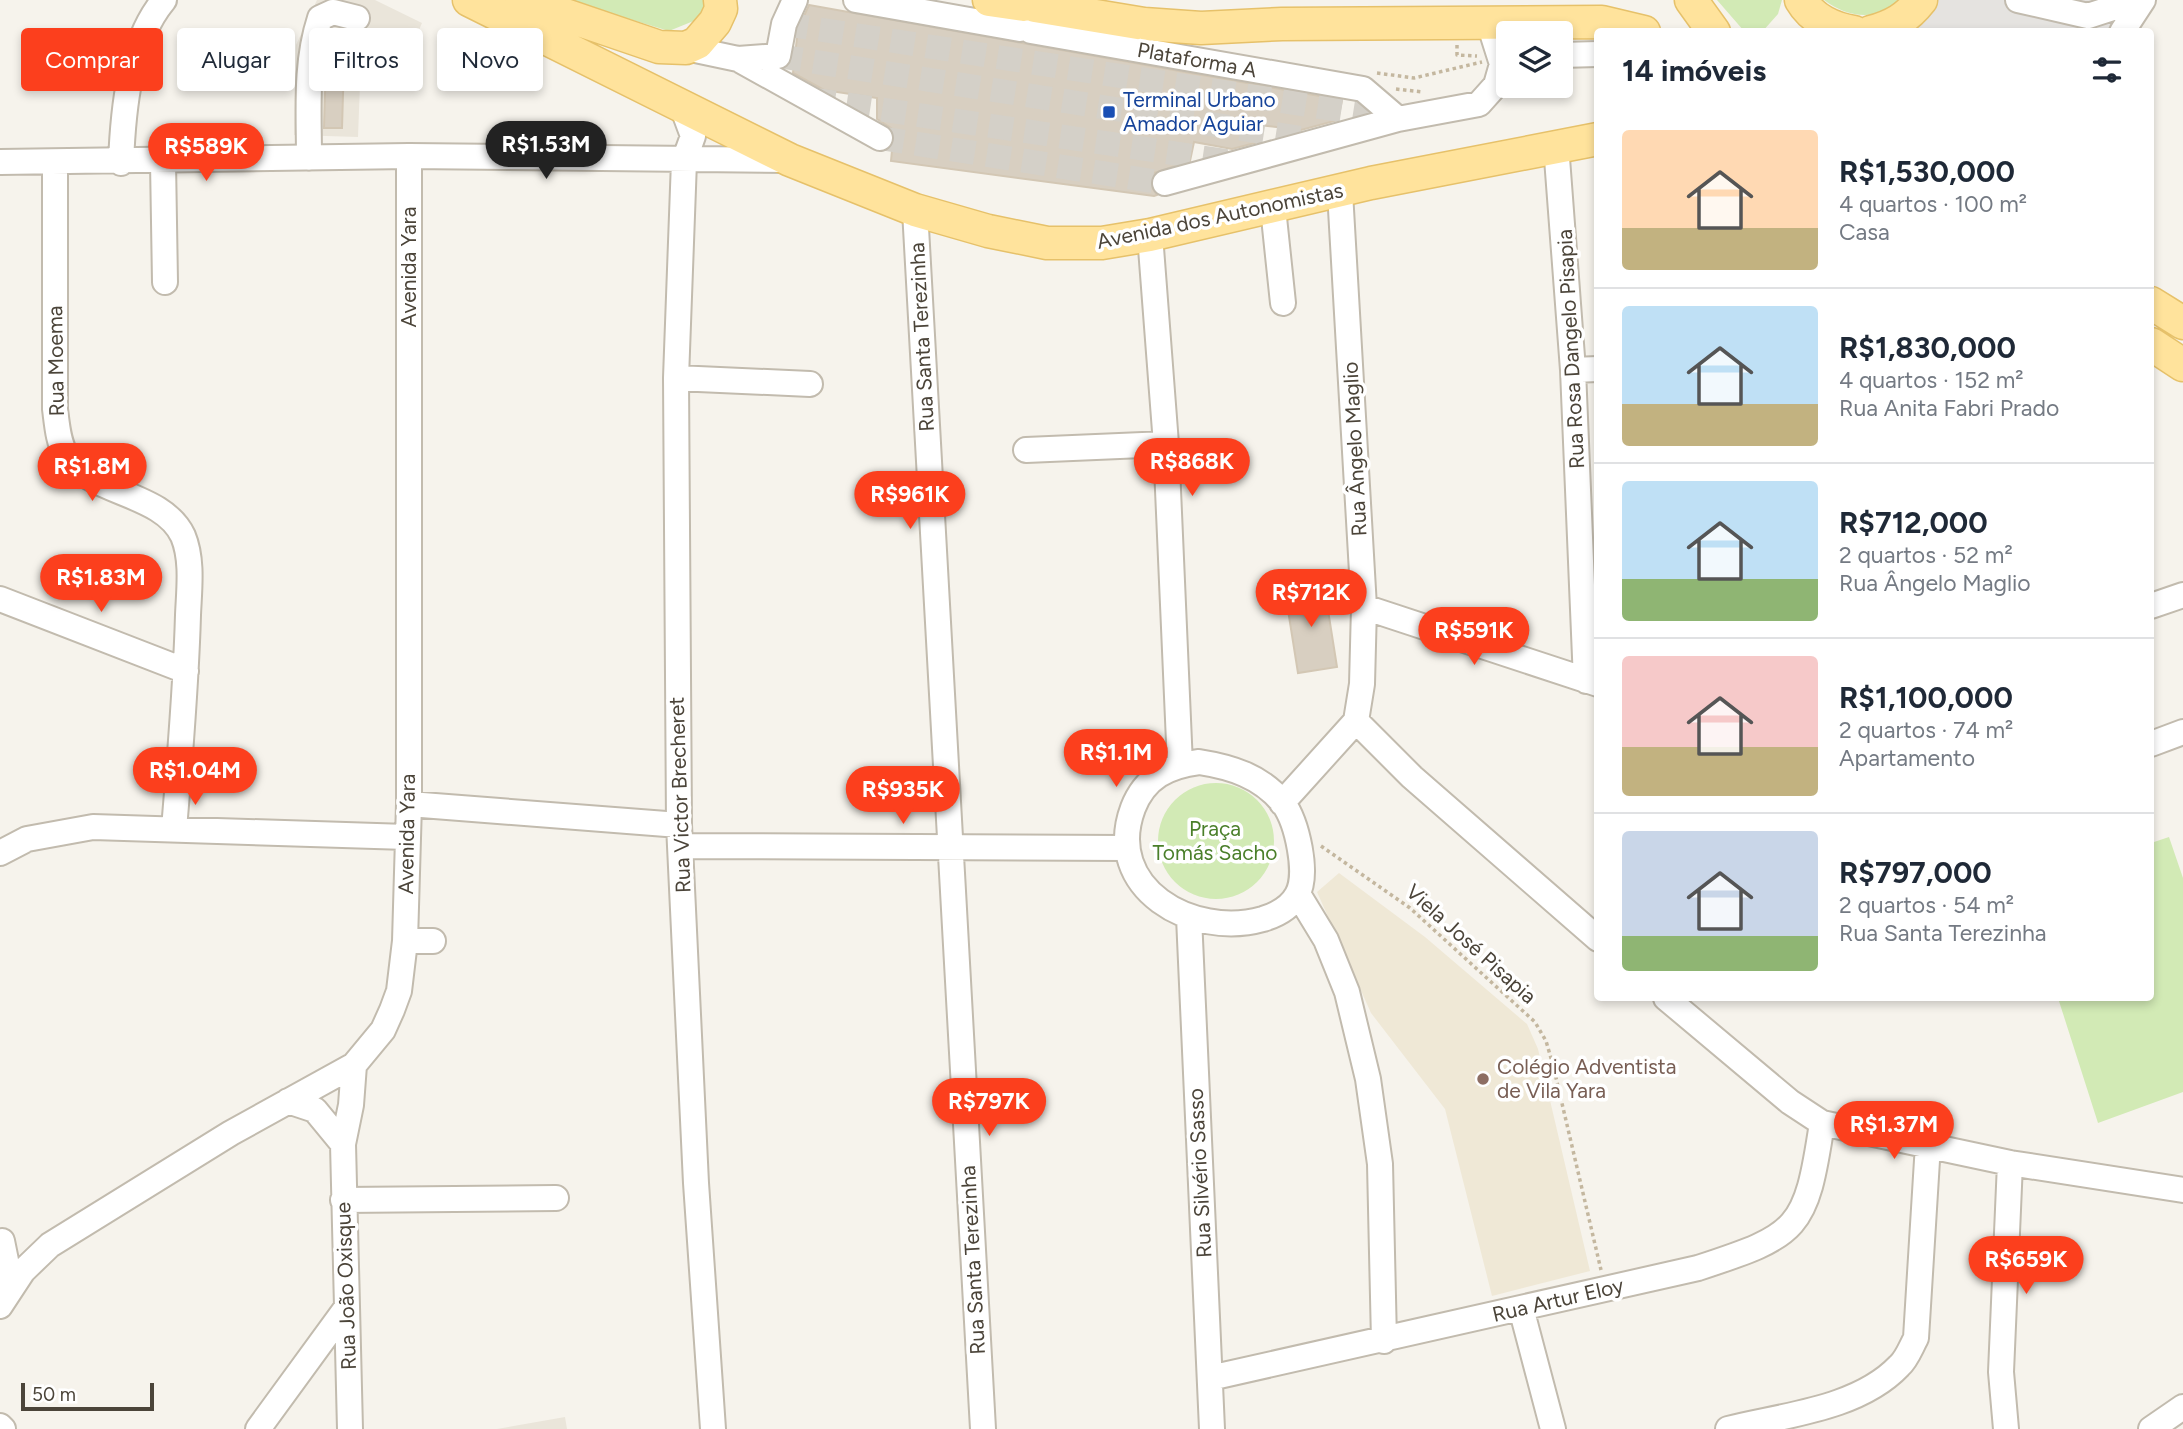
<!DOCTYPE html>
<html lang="pt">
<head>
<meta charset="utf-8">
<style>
  :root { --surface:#fff; --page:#f2f2f3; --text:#1f2937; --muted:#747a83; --line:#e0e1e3; --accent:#fc3f1d }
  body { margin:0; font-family:Figtree,sans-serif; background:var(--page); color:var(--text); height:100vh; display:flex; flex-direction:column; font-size:26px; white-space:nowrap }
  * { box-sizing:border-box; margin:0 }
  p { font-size:23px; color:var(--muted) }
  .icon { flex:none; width:38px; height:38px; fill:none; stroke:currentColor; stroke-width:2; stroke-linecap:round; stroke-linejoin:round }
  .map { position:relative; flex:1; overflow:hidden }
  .details { position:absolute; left:1594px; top:28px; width:560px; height:973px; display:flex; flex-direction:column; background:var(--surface); border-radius:7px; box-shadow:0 4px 10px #0003 }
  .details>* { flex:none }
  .top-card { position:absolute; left:21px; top:28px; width:665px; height:63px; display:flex; gap:14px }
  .fabs { position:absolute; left:1496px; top:21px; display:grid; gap:14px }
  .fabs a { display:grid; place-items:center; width:77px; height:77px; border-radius:7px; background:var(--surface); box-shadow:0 4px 10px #0003; font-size:35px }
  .scale { position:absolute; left:21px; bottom:18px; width:133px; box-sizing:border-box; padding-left:7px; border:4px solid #4b4439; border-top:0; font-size:19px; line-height:24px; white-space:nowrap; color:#4b4439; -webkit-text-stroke:5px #fff; paint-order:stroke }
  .price { position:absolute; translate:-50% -60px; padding:0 16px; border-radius:24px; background:var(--accent); color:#fff; font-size:23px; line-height:46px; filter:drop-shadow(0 2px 4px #0008) }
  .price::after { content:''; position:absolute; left:50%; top:42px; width:21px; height:16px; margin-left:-10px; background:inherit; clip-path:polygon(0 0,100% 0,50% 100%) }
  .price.active { background:#222; color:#fff }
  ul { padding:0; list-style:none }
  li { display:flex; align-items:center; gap:21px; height:175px; padding:0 28px }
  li+li { border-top:2px solid var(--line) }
  li span { display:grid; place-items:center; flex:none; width:196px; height:140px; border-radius:7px; color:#555 }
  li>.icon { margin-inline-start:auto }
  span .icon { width:84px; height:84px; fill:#fffc; stroke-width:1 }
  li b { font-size:30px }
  h2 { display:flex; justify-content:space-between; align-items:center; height:84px; padding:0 28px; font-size:30px }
  .chip { padding:0 24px; border-radius:7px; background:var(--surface); box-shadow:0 4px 10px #0003; font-size:24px; line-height:63px }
  .chip.active { background:var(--accent); color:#fff }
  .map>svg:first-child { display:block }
</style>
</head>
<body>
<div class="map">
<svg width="2183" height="1429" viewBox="0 0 2183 1429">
  <rect width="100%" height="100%" fill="#f6f3ec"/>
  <path fill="#eae5da" d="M317,0H375L422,23L403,67L361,57L358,137L294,135L296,45Z
    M565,1417L567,1429H497Z"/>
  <path fill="#efe8d6" d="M1339,873L1425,937L1527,1024L1538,1049L1590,1271L1492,1296L1445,1109L1371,1013L1317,892Z"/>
  <path fill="#d2eab5" d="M566,0H707V2L696,20L669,31Z
    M1717,0H1782L1778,14L1762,32L1744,31Z
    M1824,0H1903C1877,21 1850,19 1824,0Z
    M1158 841a58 58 0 1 1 116 0a58 58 0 1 1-116 0Z
    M2169,837L2183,878V1092L2098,1123L2058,998H2151V843Z"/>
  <path fill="#e5e3e0" d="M1938,0H2148L2133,31L1905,32L1929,12Z"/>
  <path fill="#d8cfc1" stroke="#d3c7b4" stroke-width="2" d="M809,5L1342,100L1338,120L1301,130L1259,125L1255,143L1232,149L1194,142L1190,161L1154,173L1151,186L1157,195L1154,196L891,161L894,130L877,119V98L824,90L793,73L798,29Z
    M326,60H344L342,128H324Z
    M1324,585L1337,667L1298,673L1285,591Z"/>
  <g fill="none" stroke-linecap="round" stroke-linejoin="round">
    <path stroke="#d4d0c8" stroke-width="24" stroke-dasharray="24 12" stroke-linecap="butt" d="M784,24L1398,119
      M778,56L1319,141
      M811,99L1239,163
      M880,138L1165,183"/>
    <g stroke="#c2bbae" stroke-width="28">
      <path id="minor" d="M856,0L1020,29
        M2018,0L2088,16L2137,0
        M1031,31L1363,89L1398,119
        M2122,32L2143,0
        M686,48L738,59L778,56L784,24L795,0
        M1561,55L1598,54
        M738,59L880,138
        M683,109L693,136L684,161L676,378L679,825L696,1183L713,1429
        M1556,145L1573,370L1586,681
        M309,158C309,110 305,64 320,18L333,12L357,18
        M0,162L409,156L789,160
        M163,162L165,282
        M55,163V409C57,424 58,442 66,455C88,495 162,491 183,536C193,560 189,590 188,615C186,687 180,758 174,829
        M121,163C123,110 129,42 164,0
        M1165,183L1398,119L1479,104L1496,85L1502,64L1489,23
        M1273,208L1283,303
        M915,210L983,1429
        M1150,235L1166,444L1180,765
        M1573,370L1598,369
        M676,378L810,384
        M1026,450L1166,444
        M0,599L186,671
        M2151,606L2183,595
        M1364,607L1598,684
        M1356,721L1412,777L1598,939
        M2151,744L2183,732
        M1199,762C1231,767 1261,776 1283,803C1297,822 1309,874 1297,895C1290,908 1276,915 1263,919C1192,939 1103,888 1133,808C1145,777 1168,766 1199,762Z
        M1282,803L1356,721L1362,684L1364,607L1340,192
        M409,804L679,825
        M681,846L1126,848
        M0,853L27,839L93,827L407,837
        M1298,894L1326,940L1347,992L1368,1079L1380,1164L1384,1341
        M1189,917L1212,1429
        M405,941H433
        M1666,998L1790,1102L1822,1123L2010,1163L2183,1190
        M288,1101L315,1110L343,1144
        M343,1200L556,1198
        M2,1241L11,1285
        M0,1306L23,1271L50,1245L231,1133L354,1065L383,1030L392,1010L399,991L405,941L409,804V156
        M1521,1308L1553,1429
        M1210,1378L1698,1268C1799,1235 1806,1230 1822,1123
        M0,1426L3,1429
        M258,1429L347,1307
        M350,1429L343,1144L351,1105L354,1065
        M1728,1429C1784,1415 1858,1409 1899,1366C1907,1359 1911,1347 1916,1338L1928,1144
        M2006,1429L2001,1372L2010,1163
        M2151,1429L2183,1407"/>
    </g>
    <g stroke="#e6c16a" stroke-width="35">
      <path id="major" d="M469,0L790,160L915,210L988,231L1047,243H1102L1150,235L1371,183L1598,139
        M521,0L659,47L686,48L697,43L715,22L721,9L720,0
        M989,0L1024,5
        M1691,0L1714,32
        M1801,0C1812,19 1833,29 1854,32
        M1035,6L1144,24L1201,28L1282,24L1602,22L1644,32
        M1871,32C1893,26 1907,18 1921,0
        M2151,303L2183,323
        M2151,344L2183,365"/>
    </g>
    <path stroke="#c4b79f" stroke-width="3.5" stroke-dasharray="3.5 3.5" stroke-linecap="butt" d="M1457,45V55L1477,56
      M1377,73L1414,78L1482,62
      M1396,89L1423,92
      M1321,846L1410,908L1535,1022L1546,1041L1553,1065L1601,1270"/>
    <use href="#minor" stroke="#fff" stroke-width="24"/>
    <use href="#major" stroke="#ffe39c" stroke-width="32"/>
  </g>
  <rect fill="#1a4fb4" stroke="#fff" stroke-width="2.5" x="1102" y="105" width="14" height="14" rx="3.5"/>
  <circle fill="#8d6e63" stroke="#fff" stroke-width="2.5" cx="1483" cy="1079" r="7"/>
  <g text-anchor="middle" stroke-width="7" stroke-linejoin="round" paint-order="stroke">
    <g font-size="21" fill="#4b4439" stroke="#fff">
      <text transform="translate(1197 60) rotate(10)" y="7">Plataforma A</text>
      <text transform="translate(1220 216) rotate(-12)" y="7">Avenida dos Autonomistas</text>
      <text transform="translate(409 267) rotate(-90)" y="7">Avenida Yara</text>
      <text transform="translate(922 337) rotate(-93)" y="7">Rua Santa Terezinha</text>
      <text transform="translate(1571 349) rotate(-93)" y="7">Rua Rosa Dangelo Pisapia</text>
      <text transform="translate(56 361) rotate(-91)" y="7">Rua Moema</text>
      <text transform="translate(1355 449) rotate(-93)" y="7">Rua Ângelo Maglio</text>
      <text transform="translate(680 795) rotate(-92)" y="7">Rua Victor Brecheret</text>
      <text transform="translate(407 834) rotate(-89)" y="7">Avenida Yara</text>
      <text transform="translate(1471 944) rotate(42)" y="7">Viela José Pisapia</text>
      <text transform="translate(1200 1173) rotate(-93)" y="7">Rua Silvério Sasso</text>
      <text transform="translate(973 1260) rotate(-93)" y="7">Rua Santa Terezinha</text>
      <text transform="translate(346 1286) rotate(-92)" y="7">Rua João Oxisque</text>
      <text transform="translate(1558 1300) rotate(-13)" y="7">Rua Artur Eloy</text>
    </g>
    <g font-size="21" fill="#164399" stroke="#fff" text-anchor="start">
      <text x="1123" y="107">Terminal Urbano<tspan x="1123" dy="24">Amador Aguiar</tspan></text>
    </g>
    <g font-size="21" fill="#4a7f2a" stroke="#fff">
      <text x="1215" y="836">Praça<tspan x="1215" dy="24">Tomás Sacho</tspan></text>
    </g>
    <g font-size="21" fill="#785e54" stroke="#fff" text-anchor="start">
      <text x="1497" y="1074">Colégio Adventista<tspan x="1497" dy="24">de Vila Yara</tspan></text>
    </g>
  </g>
</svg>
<div class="fabs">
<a><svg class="icon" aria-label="layers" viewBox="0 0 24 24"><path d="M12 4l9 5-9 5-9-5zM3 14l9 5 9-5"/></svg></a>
</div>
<div class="scale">50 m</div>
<b class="price active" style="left:546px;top:181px">R$1.53M</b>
<b class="price" style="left:206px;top:183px">R$589K</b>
<b class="price" style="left:1192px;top:498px">R$868K</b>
<b class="price" style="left:92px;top:503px">R$1.8M</b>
<b class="price" style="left:910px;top:531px">R$961K</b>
<b class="price" style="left:101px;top:614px">R$1.83M</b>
<b class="price" style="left:1311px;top:629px">R$712K</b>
<b class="price" style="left:1474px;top:667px">R$591K</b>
<b class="price" style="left:1116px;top:789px">R$1.1M</b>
<b class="price" style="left:195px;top:807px">R$1.04M</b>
<b class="price" style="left:903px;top:826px">R$935K</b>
<b class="price" style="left:989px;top:1138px">R$797K</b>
<b class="price" style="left:1894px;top:1161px">R$1.37M</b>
<b class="price" style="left:2026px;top:1296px">R$659K</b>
<div class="top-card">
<a class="chip active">Comprar</a>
<a class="chip">Alugar</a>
<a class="chip">Filtros</a>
<a class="chip">Novo</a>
</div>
<section class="details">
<h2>14 imóveis<svg class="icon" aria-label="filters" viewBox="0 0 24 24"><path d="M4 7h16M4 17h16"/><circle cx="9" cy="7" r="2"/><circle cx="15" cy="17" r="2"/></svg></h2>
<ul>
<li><span style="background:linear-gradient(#ffd9b3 70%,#c2b280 0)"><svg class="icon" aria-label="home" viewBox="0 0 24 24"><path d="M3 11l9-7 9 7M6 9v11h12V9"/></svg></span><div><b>R$1,530,000</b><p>4 quartos · 100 m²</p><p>Casa</p></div></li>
<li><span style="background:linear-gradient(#bfe0f5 70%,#c2b280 0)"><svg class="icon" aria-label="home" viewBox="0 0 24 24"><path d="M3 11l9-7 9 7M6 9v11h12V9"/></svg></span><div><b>R$1,830,000</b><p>4 quartos · 152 m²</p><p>Rua Anita Fabri Prado</p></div></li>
<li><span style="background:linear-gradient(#bfe0f5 70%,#8fb573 0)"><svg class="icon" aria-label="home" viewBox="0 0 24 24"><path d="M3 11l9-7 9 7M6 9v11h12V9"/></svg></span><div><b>R$712,000</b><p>2 quartos · 52 m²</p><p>Rua Ângelo Maglio</p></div></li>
<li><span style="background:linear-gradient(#f6c9c9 65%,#c2b280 0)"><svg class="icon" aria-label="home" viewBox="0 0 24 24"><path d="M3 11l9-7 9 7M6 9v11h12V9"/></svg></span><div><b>R$1,100,000</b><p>2 quartos · 74 m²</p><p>Apartamento</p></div></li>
<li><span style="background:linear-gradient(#c9d6e8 75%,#8fb573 0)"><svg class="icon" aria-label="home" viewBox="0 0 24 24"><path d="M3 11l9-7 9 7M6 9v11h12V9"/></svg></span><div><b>R$797,000</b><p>2 quartos · 54 m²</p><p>Rua Santa Terezinha</p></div></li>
</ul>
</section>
</div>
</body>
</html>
